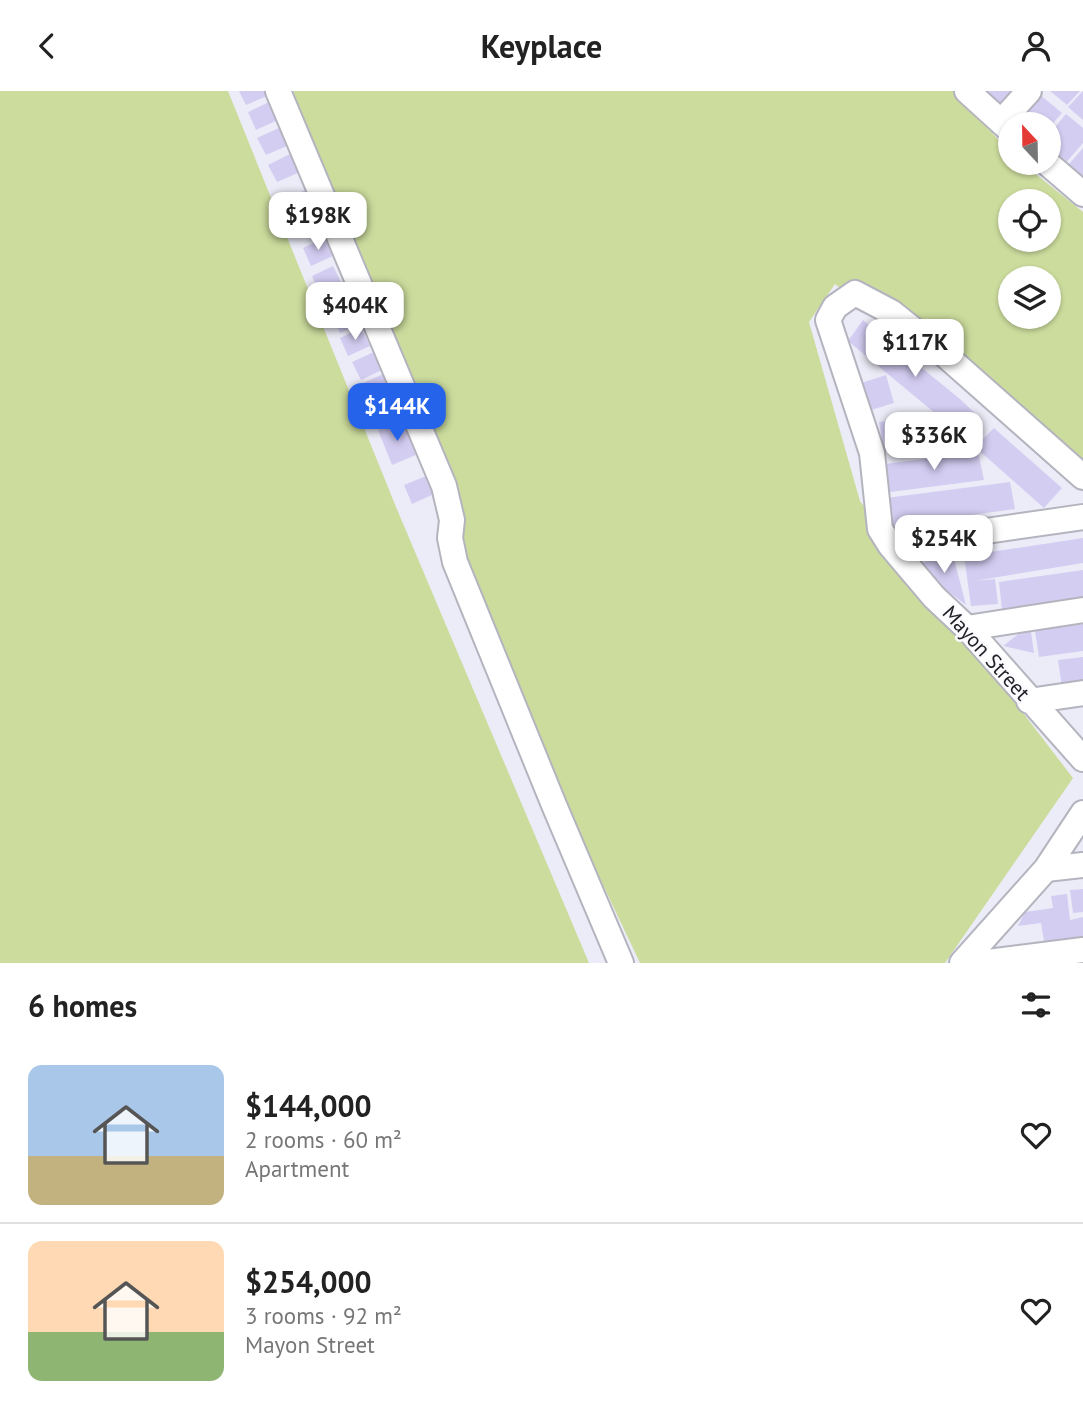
<!DOCTYPE html>
<html lang="en">
<head>
<meta charset="utf-8">
<style>
  :root { --surface:#fff; --page:#f6f6f6; --text:#222; --muted:#767676; --line:#e0e0e0; --accent:#2563eb }
  body { margin:0; font-family:"PT Sans",sans-serif; background:var(--page); color:var(--text); height:100vh; display:flex; flex-direction:column; font-size:26px; white-space:nowrap }
  * { box-sizing:border-box; margin:0 }
  p { font-size:23px; color:var(--muted) }
  .icon { flex:none; width:38px; height:38px; fill:none; stroke:currentColor; stroke-width:2; stroke-linecap:round; stroke-linejoin:round }
  .map { position:relative; height:872px; overflow:hidden }
  .panel { display:flex; flex-direction:column; background:var(--surface); flex:1 }
  .panel>* { flex:none }
  .needle { width:46px; rotate:338deg }
  .tools { position:absolute; left:998px; top:21px; display:grid; gap:14px }
  .tools a { display:grid; place-items:center; width:63px; height:63px; border-radius:50%; background:var(--surface); box-shadow:0 2px 5px #0004; font-size:35px }
  .price { position:absolute; translate:-50% -60px; padding:0 16px; border-radius:14px; background:#fff; color:#222; font-size:23px; line-height:46px; filter:drop-shadow(0 2px 4px #0008) }
  .price::after { content:''; position:absolute; left:50%; top:42px; width:21px; height:16px; margin-left:-10px; background:inherit; clip-path:polygon(0 0,100% 0,50% 100%) }
  .price.active { background:var(--accent); color:#fff }
  ul { padding:0; list-style:none }
  li { display:flex; align-items:center; gap:21px; height:175px; padding:0 28px }
  li+li { border-top:2px solid var(--line) }
  li span { display:grid; place-items:center; flex:none; width:196px; height:140px; border-radius:14px; color:#555 }
  li>.icon { margin-inline-start:auto }
  span .icon { width:84px; height:84px; fill:#fffc; stroke-width:1 }
  li b { font-size:30px }
  h2 { display:flex; justify-content:space-between; align-items:center; height:84px; padding:0 28px; font-size:30px }
  header { display:flex; justify-content:space-between; align-items:center; height:91px; padding:0 28px; background:var(--surface); font-size:32px; font-weight:600 }
  .map>svg:first-child { display:block }
</style>
</head>
<body>
<header><svg class="icon" aria-label="back" viewBox="0 0 24 24"><path d="M15 5l-7 7 7 7"/></svg>Keyplace<svg class="icon" aria-label="person" viewBox="0 0 24 24"><circle cx="12" cy="8" r="4"/><path d="M4 21q1-7 8-7t8 7"/></svg></header>
<div class="map">
<svg width="1083" height="872" viewBox="0 0 1083 872">
  <rect width="100%" height="100%" fill="#ececf8"/>
  <path fill="#ccdc9d" fill-rule="evenodd" d="M0,0H228L396,416L589,872H0Z
    M293,0H953L1010,61V72H1022L1083,121V388L835,193L809,231L860,410L1073,687L945,872H640L484,543L448,412ZM1010,110H1048V149H1010ZM1010,187H1048V226H1010Z"/>
  <path fill="#d4cdf2" d="M239,0H265L267,5L246,14Z
    M981,0H1016L998,17Z
    M1050,0H1080L1067,14Z
    M1083,0V29L1068,16Z
    M1038,2L1062,22L1048,38V33H1011Z
    M269,11L278,29L256,39L248,21Z
    M1066,23L1083,37V52L1064,74L1048,60V44Z
    M279,37L287,55L266,64L257,47Z
    M1083,57V86L1069,73Z
    M290,63L298,82L277,91L268,74Z
    M305,99L313,117L292,127L284,109Z
    M314,119L323,137L301,147L293,129Z
    M324,147L333,165L311,175L303,157Z
    M333,175L342,193L320,203L312,185Z
    M345,198L349,209L326,218L322,207Z
    M353,214L362,232L340,242L332,224Z
    M863,229L960,308L982,329L965,347L848,250Z
    M361,237L370,255L348,265L340,247Z
    M374,261L382,279L361,289L352,271Z
    M383,283L391,301L369,311L361,293Z
    M886,284L894,312L868,320L858,293Z
    M394,304L402,322L381,332L373,314Z
    M940,324L946,352L884,360L879,331Z
    M402,330L416,364L392,374L378,339Z
    M994,337L1062,397L1044,417L975,356Z
    M978,361L984,389L890,401L885,373Z
    M426,385L434,403L412,413L404,394Z
    M1010,391L1015,418L890,435L886,407Z
    M1083,447V472L974,490L995,488L998,513L971,515L964,465Z
    M953,464L966,514L914,474Z
    M1083,479V508L1002,519L999,491Z
    M1083,533V560L1039,566L1035,540Z
    M1030,534L1034,562L1003,555Z
    M1083,566V593L1062,596L1058,569Z
    M1083,798V821L1073,822L1070,799Z
    M1067,803L1070,829L1083,826V851L1045,856L1041,832L1018,835L1025,821L1053,817L1051,805Z"/>
  <g fill="none" stroke-linecap="round" stroke-linejoin="round">
    <g stroke="#b4b4bf" stroke-width="28">
      <path id="minor" d="M278,0L444,395L452,429L450,447L455,471L554,714L621,872
        M967,0L1010,39
        M1001,31L1029,0
        M1047,72L1083,103
        M1083,386L945,264L891,221L855,202L835,216L828,229L872,362L880,438L890,454L1083,426
        M890,454L934,506L967,537L1083,668
        M967,537L1083,519
        M1029,610L1083,602
        M1046,778L1083,774
        M962,872L1046,778L1083,722
        M980,872L1083,859"/>
    </g>
    <use href="#minor" stroke="#fff" stroke-width="24"/>
  </g>
  <g text-anchor="middle" stroke-width="5" stroke-linejoin="round" paint-order="stroke">
    <g font-size="21" fill="#222226" stroke="#fafaff">
      <text transform="translate(986 562) rotate(48)" y="7">Mayon Street</text>
    </g>
  </g>
</svg>
<div class="tools">
<a><svg class="needle" viewBox="-14 -14 28 28"><path d="M0-13l5 13h-10z" fill="#e53935"/><path d="M0 13l5-13h-10z" fill="#767676"/></svg></a>
<a><svg class="icon" aria-label="locate" viewBox="0 0 24 24"><circle cx="12" cy="12" r="6"/><path d="M12 2v4M12 18v4M2 12h4M18 12h4"/></svg></a>
<a><svg class="icon" aria-label="layers" viewBox="0 0 24 24"><path d="M12 4l9 5-9 5-9-5zM3 14l9 5 9-5"/></svg></a>
</div>
<b class="price" style="left:318px;top:161px">$198K</b>
<b class="price" style="left:355px;top:251px">$404K</b>
<b class="price" style="left:915px;top:288px">$117K</b>
<b class="price active" style="left:397px;top:352px">$144K</b>
<b class="price" style="left:934px;top:381px">$336K</b>
<b class="price" style="left:944px;top:484px">$254K</b>
</div>
<section class="panel">
<h2>6 homes<svg class="icon" aria-label="filters" viewBox="0 0 24 24"><path d="M4 7h16M4 17h16"/><circle cx="9" cy="7" r="2"/><circle cx="15" cy="17" r="2"/></svg></h2>
<ul>
<li><span style="background:linear-gradient(#a9c7e8 65%,#c2b280 0)"><svg class="icon" aria-label="home" viewBox="0 0 24 24"><path d="M3 11l9-7 9 7M6 9v11h12V9"/></svg></span><div><b>$144,000</b><p>2 rooms · 60 m²</p><p>Apartment</p></div><svg class="icon" aria-label="heart" viewBox="0 0 24 24"><path d="M12 20l-8-8c-3-5 5-10 8-4 3-6 11-1 8 4z"/></svg></li>
<li><span style="background:linear-gradient(#ffd9b3 65%,#8fb573 0)"><svg class="icon" aria-label="home" viewBox="0 0 24 24"><path d="M3 11l9-7 9 7M6 9v11h12V9"/></svg></span><div><b>$254,000</b><p>3 rooms · 92 m²</p><p>Mayon Street</p></div><svg class="icon" aria-label="heart" viewBox="0 0 24 24"><path d="M12 20l-8-8c-3-5 5-10 8-4 3-6 11-1 8 4z"/></svg></li>
</ul>
</section>
</body>
</html>
